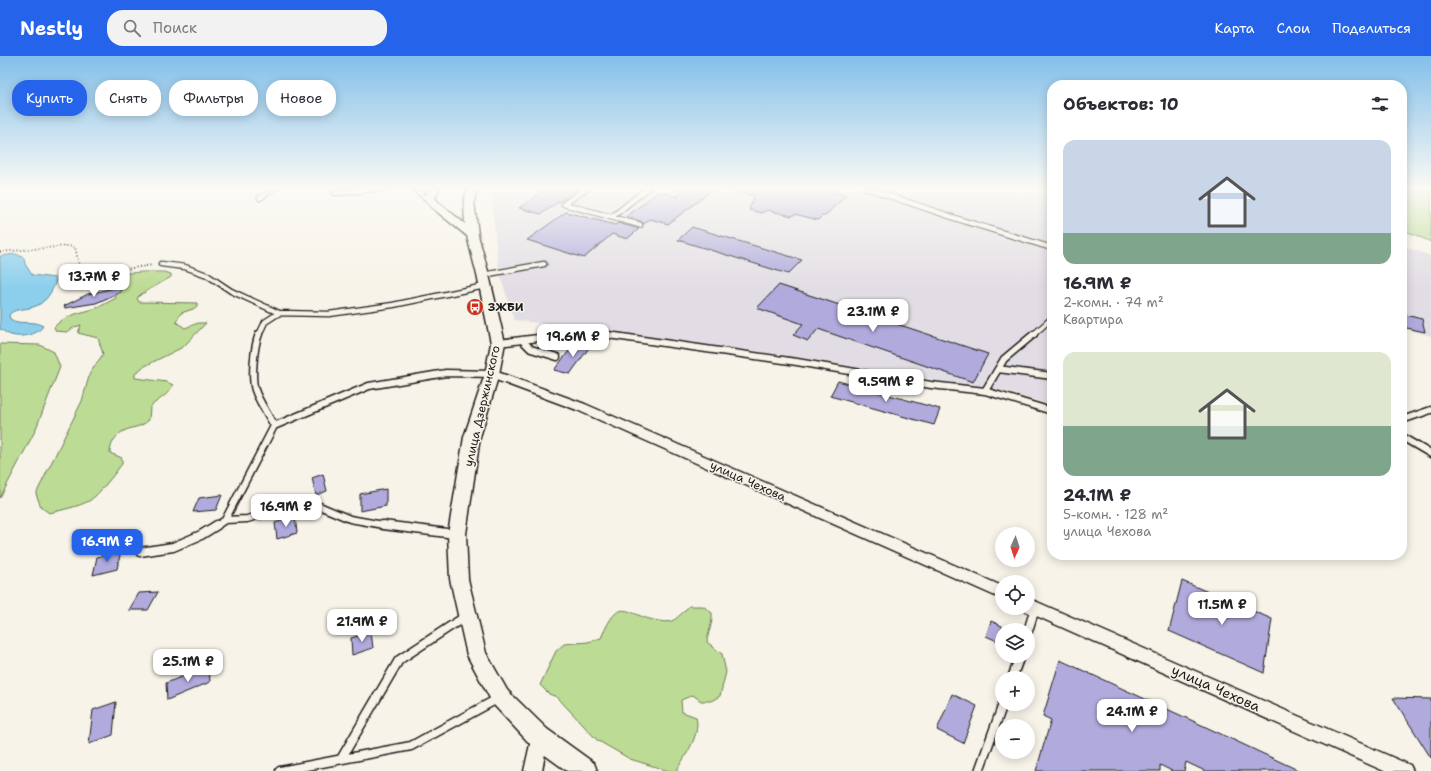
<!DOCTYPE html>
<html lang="ru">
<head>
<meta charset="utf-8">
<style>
  :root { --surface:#fff; --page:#f2f2f3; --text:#2b2b33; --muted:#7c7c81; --accent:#2563eb }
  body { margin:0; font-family:"Shantell Sans",sans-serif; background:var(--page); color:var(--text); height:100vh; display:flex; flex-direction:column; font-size:15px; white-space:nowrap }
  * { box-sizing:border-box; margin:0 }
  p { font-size:13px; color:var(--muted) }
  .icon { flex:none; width:22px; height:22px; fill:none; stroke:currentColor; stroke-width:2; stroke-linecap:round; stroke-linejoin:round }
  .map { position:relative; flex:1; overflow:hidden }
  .drawer { position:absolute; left:1047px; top:24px; width:360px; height:480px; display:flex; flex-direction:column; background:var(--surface); border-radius:16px; box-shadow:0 2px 10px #0003 }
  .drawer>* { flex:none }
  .banner { position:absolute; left:12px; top:24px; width:380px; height:36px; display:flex; gap:8px }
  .needle { width:26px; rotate:183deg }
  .fabs { position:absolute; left:995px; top:471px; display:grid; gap:8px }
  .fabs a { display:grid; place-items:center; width:40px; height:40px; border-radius:50%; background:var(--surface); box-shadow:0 2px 10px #0003; font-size:20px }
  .price { position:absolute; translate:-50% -34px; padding:0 9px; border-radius:8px; background:#fff; color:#222; font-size:13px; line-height:26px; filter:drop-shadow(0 1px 2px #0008) }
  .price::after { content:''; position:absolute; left:50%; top:24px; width:12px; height:9px; margin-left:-6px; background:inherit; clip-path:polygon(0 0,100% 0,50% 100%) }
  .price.on { background:var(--accent); color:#fff }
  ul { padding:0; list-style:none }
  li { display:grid; align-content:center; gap:8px; height:212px; padding:0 16px }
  li span { display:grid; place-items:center; height:124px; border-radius:12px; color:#555 }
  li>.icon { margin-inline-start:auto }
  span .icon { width:72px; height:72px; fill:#fffc; stroke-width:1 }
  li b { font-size:17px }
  h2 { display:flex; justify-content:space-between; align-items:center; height:48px; padding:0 16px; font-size:17px }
  .chip { padding:0 14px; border-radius:16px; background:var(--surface); box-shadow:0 2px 10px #0003; font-size:14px; line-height:36px }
  .chip.on { background:var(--accent); color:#fff }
  header { display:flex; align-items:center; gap:24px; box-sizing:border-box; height:56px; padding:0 20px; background:var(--accent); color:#fff }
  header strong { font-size:19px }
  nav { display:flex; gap:22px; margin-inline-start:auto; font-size:14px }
  .search { width:280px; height:36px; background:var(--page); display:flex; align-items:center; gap:10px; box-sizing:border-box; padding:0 14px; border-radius:16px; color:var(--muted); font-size:15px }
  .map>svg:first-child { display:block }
</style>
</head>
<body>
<header>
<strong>Nestly</strong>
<div class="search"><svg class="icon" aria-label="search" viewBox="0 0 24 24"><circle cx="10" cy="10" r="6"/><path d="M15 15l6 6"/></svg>Поиск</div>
<nav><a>Карта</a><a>Слои</a><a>Поделиться</a></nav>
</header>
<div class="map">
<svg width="1431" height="715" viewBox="0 0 1431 715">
  <rect width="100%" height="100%" fill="#f7f3e8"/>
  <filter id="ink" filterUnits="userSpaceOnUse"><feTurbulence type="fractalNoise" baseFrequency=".025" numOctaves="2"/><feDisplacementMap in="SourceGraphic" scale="8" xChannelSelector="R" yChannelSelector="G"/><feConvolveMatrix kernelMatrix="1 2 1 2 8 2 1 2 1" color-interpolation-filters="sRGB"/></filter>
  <g filter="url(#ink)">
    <path fill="#e2dde4" d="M490,132H1052V349L1006,336L784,299L514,264L499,215Z
      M1402,190L1431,200V280L1402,272Z"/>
    <path fill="#bcdb94" stroke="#6c7c58" d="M1402,132H1431V186L1402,173Z
      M141,216H164L171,218V221L140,239L137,242L139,246L197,247V250L193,253L181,257L176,266L185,272L198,267H206L183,291L143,311L135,318V322L167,326L173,329C168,340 158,343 150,351L149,364C139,373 132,370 122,376C115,380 110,389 110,397L122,402V408C115,417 98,440 89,445C77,451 62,454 49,457L41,451L36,438L82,345L90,317L103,298L98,282L78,277L81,269L75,271L67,276L56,275L54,271C66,258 81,257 97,252C103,249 110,245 116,242L113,235L101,232H87C100,216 122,218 141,216Z
      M0,288L40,289L54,296L60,311L35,375L0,442Z
      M689,550H703L712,557C713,568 708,576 707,586L722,598L726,616L720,640L711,645H701L693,639L681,644L682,656L696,661C701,679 685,700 676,715H669L630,703L597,684L557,641L549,638L540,629L556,595L564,588L588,586L601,582C621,536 625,560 659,565C663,566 668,566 672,565C678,562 684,555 689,550Z"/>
    <path fill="#8bcfed" stroke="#5f8799" d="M16,198L24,202L25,208L32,219L55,222L56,224C53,235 45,248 33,251C25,254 14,252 9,259L10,263C20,270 33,263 43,270C38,279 21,282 11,279C7,278 4,275 0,273V200Z"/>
    <path fill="#b0abdc" stroke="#1c1c1c" d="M548,132H579L541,158L519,152Z
      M680,132H715L668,168L650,163L644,168L641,165L626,161L659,135L678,141Z
      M735,132H819L846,139L825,160H822L818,164L795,158L792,160L767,154L762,157L749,154L754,140L734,135Z
      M566,156L615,169L618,167L639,173L627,183L612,178L584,202L527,184Z
      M692,171L802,204L788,218L678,184Z
      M779,229L988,298L973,326L818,273L808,285L793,279L803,268L757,252Z
      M119,231L121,236L96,247L65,252L64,250L88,238Z
      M1402,258L1422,263L1425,276L1402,271Z
      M576,286L591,289L570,318L554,314Z
      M838,325L940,353L934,369L830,340Z
      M323,418L327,435L316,439L312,422Z
      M386,433V450L360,455V438Z
      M222,439L216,454L193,456L199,442Z
      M295,460L297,477L277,483L275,467Z
      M121,495L117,513L93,519L97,501Z
      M1182,525L1272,563L1264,617L1169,575Z
      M158,536L148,554H129L139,537Z
      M991,565L1002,570V587L986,580Z
      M371,576L373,592L352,599L351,582Z
      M1060,604L1193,665L1300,715H1205L1186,706L1184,715H1172L1160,709V715H1036L1051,664L1043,660Z
      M209,610L210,626L167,644L166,627Z
      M952,638L977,650L963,687L937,674Z
      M1393,642L1431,643V702Z
      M116,646L113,679L89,688L93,654Z"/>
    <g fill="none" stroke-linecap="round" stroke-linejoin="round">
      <g stroke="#1c1c1c" stroke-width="7">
        <path id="service-far2" d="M414,132L431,146
          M587,132L564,148L640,169
          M866,132L964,165L1052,192
          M335,137L386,132
          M260,142L274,132
          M612,161L648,132
          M161,208L185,211L207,219L231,235L279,257L329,258L393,249L485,230
          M483,219L544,208
          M259,279L265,266L279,257
          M557,279L586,278L608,279
          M1033,279L1052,262"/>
      </g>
      <g stroke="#1c1c1c" stroke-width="9">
        <path id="service-far1" d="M601,278L797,306L931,329L985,335L1052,355
          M522,284L531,293L557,301
          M498,287L571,278
          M998,313L1052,320
          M985,335L1004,303L1034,278
          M1402,364L1431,354
          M274,370L369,330L446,317L492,318
          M1402,381L1431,398
          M225,464L247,463L295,449L312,447L350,463L389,470
          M216,470L225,464L274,370C268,358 259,346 255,334C251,322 254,290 259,278"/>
      </g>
      <g stroke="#1c1c1c" stroke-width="11">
        <path id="service" d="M383,469L455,478
          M140,496L173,491L201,479L217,469
          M1028,575L1035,552
          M1012,622L1020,600
          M341,703L399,604L466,560
          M280,715L411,690L499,642
          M979,715L1003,648"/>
      </g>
      <g stroke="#1c1c1c" stroke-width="3">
        <path id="minor" d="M492,314L585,348L1002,530V543L577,354L488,321L486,318L488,315Z
          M1028,542L1410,709L1413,715H1384L1023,554L1022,552H1028Z
          M539,672L545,675L548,681L542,715H524L533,675Z"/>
      </g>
      <g stroke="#1c1c1c" stroke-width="3">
        <path id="tertiary" d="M429,132H439L435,142L438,146L465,168L464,145L468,132H478L474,145L478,179L489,219L505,287L499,318L480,381L466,478L468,523L486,597L507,634L547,673L594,707L597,715H567L531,689L493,648L467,599L450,523L448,478L464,381L485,318L491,287L477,219L467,180L430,150L425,142Z"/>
      </g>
      <path stroke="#1c1c1c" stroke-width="2" stroke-dasharray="1 2.5" stroke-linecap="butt" d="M0,196L67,190L75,191L81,217L87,219L152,209"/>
      <use href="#service-far2" stroke="#f7f3e8" stroke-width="4.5"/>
      <use href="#service-far1" stroke="#f7f3e8" stroke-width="6"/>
      <use href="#service" stroke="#f7f3e8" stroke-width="8"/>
      <use href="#minor" fill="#f7f3e8" fill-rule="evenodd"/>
      <use href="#tertiary" fill="#f7f3e8" fill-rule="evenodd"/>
    </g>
  </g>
  <linearGradient id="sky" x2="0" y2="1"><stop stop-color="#83bfea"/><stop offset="0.57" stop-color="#fbfaf5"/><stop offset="1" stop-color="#fbfaf5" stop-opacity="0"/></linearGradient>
  <rect width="1431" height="232" fill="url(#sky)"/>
  <defs>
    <g id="bus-disc" transform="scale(0.9)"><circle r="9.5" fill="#c8321e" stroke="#f7f3e8"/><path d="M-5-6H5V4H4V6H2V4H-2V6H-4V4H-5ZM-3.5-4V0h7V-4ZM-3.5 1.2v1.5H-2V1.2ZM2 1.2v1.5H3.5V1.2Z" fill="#fff"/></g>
  </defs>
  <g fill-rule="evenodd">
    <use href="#bus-disc" x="475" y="251"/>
  </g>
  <g text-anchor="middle" stroke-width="3" stroke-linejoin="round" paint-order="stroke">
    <g font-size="12" font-weight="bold" fill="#1c1c1c" stroke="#f7f3e8" text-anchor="start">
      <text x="488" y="255">ЗЖБИ</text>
    </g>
    <g font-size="12" fill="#1c1c1c" stroke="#f7f3e8">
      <text transform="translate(482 350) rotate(-77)" y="4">улица Дзержинского</text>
      <text transform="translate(748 425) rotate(24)" y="4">улица Чехова</text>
    </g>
    <g font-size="14" fill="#1c1c1c" stroke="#f7f3e8">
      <text transform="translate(1216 632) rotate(24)" y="5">улица Чехова</text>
    </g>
  </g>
</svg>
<div class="fabs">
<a><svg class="needle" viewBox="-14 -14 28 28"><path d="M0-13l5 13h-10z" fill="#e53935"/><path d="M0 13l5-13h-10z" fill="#7c7c81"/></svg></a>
<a><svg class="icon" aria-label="locate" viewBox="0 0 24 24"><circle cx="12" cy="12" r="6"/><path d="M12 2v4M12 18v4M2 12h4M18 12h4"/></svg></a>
<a><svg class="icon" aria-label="layers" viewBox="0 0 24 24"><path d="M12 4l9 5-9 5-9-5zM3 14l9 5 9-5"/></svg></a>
<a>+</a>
<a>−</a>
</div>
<b class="price" style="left:94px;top:242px">13.7M ₽</b>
<b class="price" style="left:873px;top:277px">23.1M ₽</b>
<b class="price" style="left:573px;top:302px">19.6M ₽</b>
<b class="price" style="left:886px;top:347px">9.59M ₽</b>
<b class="price" style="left:286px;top:472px">16.9M ₽</b>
<b class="price on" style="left:107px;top:507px">16.9M ₽</b>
<b class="price" style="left:1222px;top:570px">11.5M ₽</b>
<b class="price" style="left:362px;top:587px">21.9M ₽</b>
<b class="price" style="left:188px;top:627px">25.1M ₽</b>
<b class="price" style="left:1132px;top:677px">24.1M ₽</b>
<div class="banner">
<a class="chip on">Купить</a>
<a class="chip">Снять</a>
<a class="chip">Фильтры</a>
<a class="chip">Новое</a>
</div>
<section class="drawer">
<h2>Объектов: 10<svg class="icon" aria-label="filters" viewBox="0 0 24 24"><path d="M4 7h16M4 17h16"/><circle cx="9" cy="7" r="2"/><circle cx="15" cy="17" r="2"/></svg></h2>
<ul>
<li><span style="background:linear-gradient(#c9d6e8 75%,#7fa58c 0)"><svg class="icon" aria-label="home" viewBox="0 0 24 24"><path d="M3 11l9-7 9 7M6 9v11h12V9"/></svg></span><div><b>16.9M ₽</b><p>2-комн. · 74 m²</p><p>Квартира</p></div></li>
<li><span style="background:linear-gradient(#dfe7d0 60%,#7fa58c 0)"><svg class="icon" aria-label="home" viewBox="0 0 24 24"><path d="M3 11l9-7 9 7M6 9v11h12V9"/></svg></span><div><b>24.1M ₽</b><p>5-комн. · 128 m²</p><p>улица Чехова</p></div></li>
</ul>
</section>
</div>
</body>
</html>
